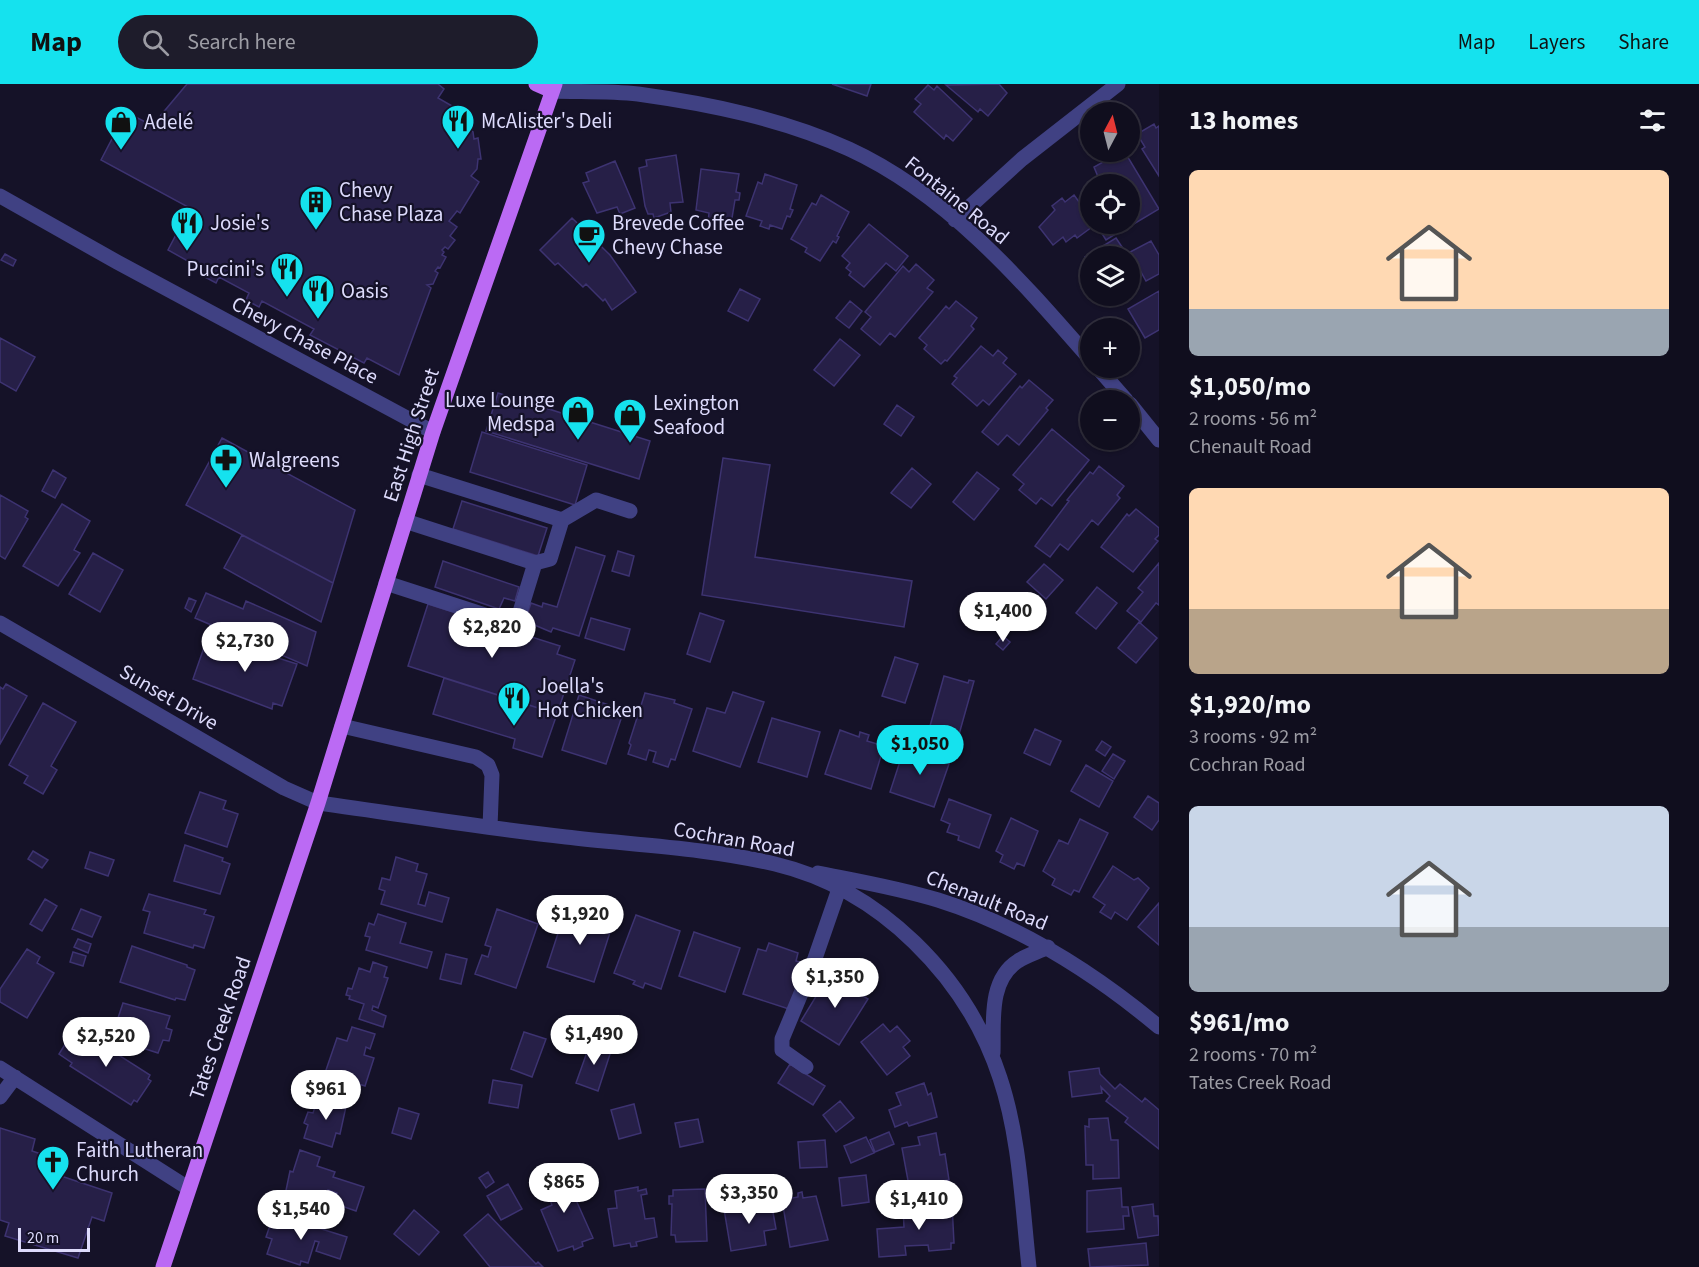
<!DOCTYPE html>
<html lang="en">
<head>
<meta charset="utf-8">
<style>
  :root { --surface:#100e1e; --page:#1e1c2b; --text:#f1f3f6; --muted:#9c9ca4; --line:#302e3c; --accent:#15e2ee }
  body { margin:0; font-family:"Source Sans 3",sans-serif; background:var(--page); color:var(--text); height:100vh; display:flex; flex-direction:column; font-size:22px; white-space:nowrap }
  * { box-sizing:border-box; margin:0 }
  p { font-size:20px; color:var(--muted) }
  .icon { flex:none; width:33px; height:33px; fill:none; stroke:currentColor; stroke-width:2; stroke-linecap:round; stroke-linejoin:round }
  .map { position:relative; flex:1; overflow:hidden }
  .details { display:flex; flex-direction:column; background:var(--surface); width:540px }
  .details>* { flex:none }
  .needle { width:39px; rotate:7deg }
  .controls { position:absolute; left:1080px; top:18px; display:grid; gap:12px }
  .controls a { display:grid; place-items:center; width:60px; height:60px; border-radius:50%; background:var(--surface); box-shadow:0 2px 4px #0004,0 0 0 2px var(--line); font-size:30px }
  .scale { position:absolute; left:18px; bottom:15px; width:72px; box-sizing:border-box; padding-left:6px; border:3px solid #dddbfc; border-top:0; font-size:16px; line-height:21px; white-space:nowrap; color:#dddbfc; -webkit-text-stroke:4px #151228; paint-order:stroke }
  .price { position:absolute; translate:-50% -51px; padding:0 14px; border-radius:21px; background:#fff; color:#222; font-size:20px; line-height:39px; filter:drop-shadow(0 2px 3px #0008) }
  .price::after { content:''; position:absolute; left:50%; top:36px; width:18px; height:14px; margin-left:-9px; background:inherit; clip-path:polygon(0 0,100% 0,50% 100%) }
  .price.current { background:var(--accent); color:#111 }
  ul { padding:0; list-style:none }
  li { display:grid; align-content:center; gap:12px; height:318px; padding:0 30px }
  li span { display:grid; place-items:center; height:186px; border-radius:9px; color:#555 }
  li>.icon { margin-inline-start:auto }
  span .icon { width:108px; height:108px; fill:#fffc; stroke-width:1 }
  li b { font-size:26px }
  h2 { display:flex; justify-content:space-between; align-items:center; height:72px; padding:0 30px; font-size:26px }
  header { display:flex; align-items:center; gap:36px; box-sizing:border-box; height:84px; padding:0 30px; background:var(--accent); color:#111 }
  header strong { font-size:28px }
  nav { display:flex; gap:33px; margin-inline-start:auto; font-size:21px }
  .search { width:420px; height:54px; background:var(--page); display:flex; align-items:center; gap:15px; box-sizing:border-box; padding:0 21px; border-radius:33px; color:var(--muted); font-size:22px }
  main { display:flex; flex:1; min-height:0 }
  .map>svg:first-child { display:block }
</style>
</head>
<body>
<header>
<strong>Map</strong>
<div class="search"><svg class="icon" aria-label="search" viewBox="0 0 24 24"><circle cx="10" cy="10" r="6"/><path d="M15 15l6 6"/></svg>Search here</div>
<nav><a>Map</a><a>Layers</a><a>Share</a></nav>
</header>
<main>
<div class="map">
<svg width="1159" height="1183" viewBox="0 0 1159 1183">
  <rect width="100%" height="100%" fill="#151228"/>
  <path fill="#261f47" stroke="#3d3371" stroke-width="1.5" d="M187,0H438L444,5L438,14L459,26L457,28L465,34L462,39L473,48L474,55L478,54L481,75H478L477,85L471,92L479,98L460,129L457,127L449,137L457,143L450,152L455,156L448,165L445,163L442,166L444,168L442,171L446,173L440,184L438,183L435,187L438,189L433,200L427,201L431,204L399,291L367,274L364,279L310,251L314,245L262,217L259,223L246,216L249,209L219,193L216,199L201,191L204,186L168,166L190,124L101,76L126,28L155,43L161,31Z
    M832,0H871L867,12Z
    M999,0L1007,9L988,32L980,25L978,28L946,1Z
    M928,1L934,6L937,2L972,35L953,57L946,51L944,55L914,28L921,20L915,15Z
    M1154,40L1156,44L1159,42V92L1142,65L1145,63L1137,50Z
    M1121,68L1129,75L1159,125L1127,144L1124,140H1130V100H1101L1094,83Z
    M676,71L683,118L670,119L671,128L654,134L653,130H648L645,122L639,84L647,82L646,76Z
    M615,77L635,124L620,130L617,123L597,129L583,99L589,97L586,89Z
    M701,85L739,90L736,108L740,109L739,116H735L732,134H728L727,141L708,138L709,129L696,126Z
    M765,90L797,101L790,125L793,126L790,133L787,132L782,145L770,141L769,145L760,142L762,137L746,132L758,98L762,100Z
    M821,111L849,128L837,152L839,153L836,159L833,157L820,177L805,168L807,164L791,155L812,119L816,121Z
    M1074,111L1090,133V140H1096L1077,154L1075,151L1066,158L1063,153L1053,161L1039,143L1055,126L1052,122L1062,114L1065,118Z
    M572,134L610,171L636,208L612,226L605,215L603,217L586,200L583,203L558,179L555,181L540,166Z
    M869,140L908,172L896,187L886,179L864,203L849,191L851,188L846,184L850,179L842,172Z
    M1096,140H1111L1117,149L1106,156Z
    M1116,154L1128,172H1090V182L1085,173Z
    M1151,157L1159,171V190L1146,197L1130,168Z
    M5,170L16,176L13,182L1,176Z
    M1130,176L1138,190L1130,195Z
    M916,180L934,196L927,204L933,208L895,253L890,249L880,261L861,245L871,233L865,228L903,182L909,188Z
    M740,205L760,215L748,237L728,227Z
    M1159,207V246L1145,254L1128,225Z
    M850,217L862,227L849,244L836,234Z
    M956,217L977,234L971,242L974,245L947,277L945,276L941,280L924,265L927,261L919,254L946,222L949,225Z
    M0,254L35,273L16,307L0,298Z
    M840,255L860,271L834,302L814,286Z
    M981,262L993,272L998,266L1007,274L1003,279L1016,290L989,321L983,316L977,322L952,300L957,294L954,292Z
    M1029,296L1053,316L1046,324L1048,326L1019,361L1007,351L998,361L982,348L1020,302L1022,304Z
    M498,309L650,357L639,395L486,347Z
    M897,321L914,333L901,352L884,340Z
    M1052,345L1089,376L1052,422L1041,414L1036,420L1019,406L1024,400L1013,391Z
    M482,348L587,381L575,421L470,388Z
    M222,354L355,426L333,499L186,421Z
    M723,374L770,381L755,473L912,497L904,543L702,511Z
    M1099,382L1124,402L1117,411L1120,414L1098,441L1092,436L1068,466L1060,460L1050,473L1035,462L1069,417L1067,416L1090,388L1093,390Z
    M912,384L931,400L911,424L891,409Z
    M53,386L66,394L55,414L42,407Z
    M977,388L999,405L974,436L953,418Z
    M0,411L28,427L25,433L28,435L5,475L0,472Z
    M462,417L547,444L538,472L453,445Z
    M62,420L90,437L74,466L80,469L58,502L23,482Z
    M1136,425L1159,444V451L1155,455L1158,457L1133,488L1101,463L1127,430L1129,432Z
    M242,451L333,499L321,538L224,484Z
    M576,463L605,472L579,552L553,544L551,548L525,537L531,519L542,523L543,519L557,523Z
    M618,467L634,472L629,492L612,487Z
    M93,469L123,486L100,528L69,510Z
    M443,477L519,503L515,517L504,514L499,525L435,503Z
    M1159,479V521L1156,519L1141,538L1127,527L1143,508L1138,504Z
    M1044,480L1063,496L1046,515L1027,498Z
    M1097,503L1117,519L1096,545L1076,529Z
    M206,509L243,525L246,517L316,548L307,582L195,534Z
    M189,514L196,517L191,528L185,524Z
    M428,520L560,562L557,570L575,576L557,630L408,582Z
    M700,529L724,537L710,578L687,570Z
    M591,534L630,545L624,566L585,554Z
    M1139,538L1157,554L1136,579L1118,564Z
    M208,552L297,580L282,622L273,619L272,625L193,595Z
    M1003,552L1010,558L1003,566L996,560Z
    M895,573L918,580L905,619L882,612Z
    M944,592L968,599L969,596L974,597L958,654L952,652L953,649L930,642Z
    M444,594L557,630L542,673L513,664L515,655L433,630Z
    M6,600L27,612L0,660V603L3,605Z
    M733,608L764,618L740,683L693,667L707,624L725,629Z
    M645,609L675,616L674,619L692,625L675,676L671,675L668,683L653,678L656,668L649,666L646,676L628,670L631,661L629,659Z
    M579,611L624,626L606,680L562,666Z
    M43,619L76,638L51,682L57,686L43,710L24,699L28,692L9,681Z
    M772,634L820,648L807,693L758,678Z
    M1035,645L1061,657L1050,681L1024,669Z
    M840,646L859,653L860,648L869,651L867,657L884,662L871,705L825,690Z
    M1102,657L1111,663L1105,672L1096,666Z
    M905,662L950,677L934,723L890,708Z
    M1113,670L1125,677L1114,695L1102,687Z
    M1086,681L1113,697L1099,723L1071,707Z
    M200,708L226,717L223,725L238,730L227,763L185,749Z
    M1148,712L1159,719V736L1152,746L1134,733Z
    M949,715L991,731L979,764L958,756L959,752L947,748L950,740L941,736Z
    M1011,734L1038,747L1024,782L1017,779L1014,785L1000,778L1003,771L996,767Z
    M1080,735L1108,749L1079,808L1074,806L1071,811L1052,801L1055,795L1043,787L1059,756L1068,760Z
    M185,761L223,774L222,777L230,780L220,810L174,797Z
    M33,767L48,776L42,784L28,775Z
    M90,768L114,776L108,792L85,784Z
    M396,773L418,780L416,787L427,790L418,820L425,822L429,808L449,814L442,838L381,820L385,807L379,805L382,794L390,796Z
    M1113,782L1134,796L1138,794L1149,804L1127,836L1115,828L1111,835L1100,828L1105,821L1093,813Z
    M149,810L206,826L204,830L214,833L204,864L194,861L193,864L144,849L150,828L143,826Z
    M45,815L57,822L42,847L30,840Z
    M1159,819V861L1138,843Z
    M81,825L101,833L92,853L72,845Z
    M497,825L538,840L516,904L475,890L482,871L488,873L491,863L485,861Z
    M569,825L586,830L584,837L593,840L595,833L613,839L594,898L547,883L564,831L567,832Z
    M378,830L406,839L400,859L432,868L427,884L366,866L370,853L365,852L369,839L374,841Z
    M636,831L680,847L661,905L645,899L643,904L633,900L635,897L614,889Z
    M694,848L740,864L725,908L679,892Z
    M78,855L91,860L88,869L74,863Z
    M769,859L798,869L796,877L803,879L800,890L804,891L801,898L798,897L789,925L743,910L758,865L766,867Z
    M132,862L187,881V883L195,886L185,916L176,914L175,916L120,898Z
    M27,865L40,873L37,879L54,889L27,934L0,918V905Z
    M73,868L86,872L83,882L70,878Z
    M446,870L467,875L461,900L440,895Z
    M373,878L387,883L384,893L388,894L378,924L373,922L372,926L386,932L383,943L359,935L364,920L349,915L350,912L346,911L348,904L352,905L359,884L370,888Z
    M829,891L840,898H844L847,893L859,901L857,908L868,915L839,961L801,937Z
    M123,919L170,932L166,944L172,946L169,957L163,956L158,969L124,958L125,956L119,954L123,942L116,940Z
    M883,940L890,948L897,942L910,957L903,963L910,972L887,991L861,958Z
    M352,943L375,950L370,965L366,963L364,971L374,974L365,1002L325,989L337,954L347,957Z
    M524,948L546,955L532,993L511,985Z
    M72,949L86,958L89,952L150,991L148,995L151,997L137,1018L134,1016L131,1021L70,982L72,979L59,970Z
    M591,957L612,964L598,1007L576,999Z
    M790,980L825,1002L813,1021L778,999Z
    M1099,984L1100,990L1115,1005L1120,1000L1142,1018L1145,1014L1159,1026V1065L1125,1038L1128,1034L1106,1017L1110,1012L1101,1003L1102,1009L1072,1013L1069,988Z
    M493,996L522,1001L518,1024L489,1019Z
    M924,999L928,1011L931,1009L937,1033L909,1042L907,1038L895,1043L889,1026L901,1021L896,1009Z
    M327,1011L347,1018L340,1050L336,1049L332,1063L304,1054L308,1041L304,1039L308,1028L313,1029L317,1017L324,1019Z
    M840,1017L854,1034L836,1048L823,1031Z
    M634,1020L641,1049L619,1055L611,1026Z
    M399,1024L419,1030L411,1055L392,1049Z
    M1108,1034L1111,1056H1118L1119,1094L1093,1095V1081H1086L1085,1042L1089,1043V1035Z
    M698,1035L703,1058L680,1063L675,1039Z
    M0,1044L35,1055L32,1067L65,1078L61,1092L112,1109L104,1137L92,1133L78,1174L5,1152L9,1139L0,1136Z
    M889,1048L894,1060L875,1068L870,1056Z
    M936,1049L940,1071L945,1070L949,1096L909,1102L902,1064L920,1061L918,1053Z
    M866,1053L874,1069L851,1079L844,1062Z
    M825,1056L827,1083L800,1084L798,1058Z
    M300,1066L320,1073L317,1082L335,1088L333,1093L364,1103L356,1127L333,1119L337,1109L328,1106L321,1128L284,1116L290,1087L293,1088Z
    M563,1087L593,1154L582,1158L583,1162L574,1166L573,1162L558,1167L541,1126L552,1121L542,1095Z
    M488,1088L494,1098L486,1104L479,1094Z
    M866,1091L869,1118L842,1122L839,1094Z
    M508,1100L522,1125L501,1136L487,1112Z
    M638,1103V1107L646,1105L647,1110L641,1111L645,1135L654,1134L657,1153L636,1158L637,1162L631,1163L630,1159L614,1162L608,1125L617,1124L615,1107Z
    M1121,1104L1122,1123H1128L1129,1132H1123L1124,1145L1087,1148V1107Z
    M705,1105L707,1157L676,1158L675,1151H671L672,1120H669V1112H673V1106Z
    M802,1108L803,1114L816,1112L828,1156L790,1163L782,1116L798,1113V1109Z
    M771,1117L776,1145L764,1147L766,1161L731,1167L724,1125Z
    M952,1120L954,1159H951V1165L929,1167L928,1161L905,1162L906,1171L879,1173L877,1145L904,1143L903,1123Z
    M1153,1120L1154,1132H1158L1159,1151L1138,1154L1132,1123Z
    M414,1126L439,1148L419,1171L394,1150Z
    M274,1130L347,1153L340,1175L316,1167L319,1158L315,1157L308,1179L301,1177L300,1181L267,1170L272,1155L266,1153Z
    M488,1130L536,1180L538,1178L543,1183H490L464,1151Z
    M1146,1159L1148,1181L1090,1183L1088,1165Z"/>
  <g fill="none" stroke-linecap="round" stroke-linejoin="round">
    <path stroke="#404183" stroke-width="15" d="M552,7C580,8 610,7 638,10C710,20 783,35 849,65C947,110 1021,196 1090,275
      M0,112L117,178L433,348
      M955,136L1022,75L1118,0
      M1098,284L1126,316
      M1130,320L1159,356
      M562,436L596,416L630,427
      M405,437L535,479
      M386,499L516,541L535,479L550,475L562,436L419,391
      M0,539L284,704L318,719C400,730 483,744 566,753C635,761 707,764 775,780C880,805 967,893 1000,994C1020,1054 1022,1121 1029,1183
      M342,642L476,673L488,681L492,691L490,743
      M818,789C858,797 899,804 938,816C1021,842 1093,888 1159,943
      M993,969C994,939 988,896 1018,877C1027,871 1038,868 1048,863
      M806,983L782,966V955L812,883L839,805
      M0,984L188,1104
      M0,1013L15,993"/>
    <path stroke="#bb6af4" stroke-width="15" d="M536,0L552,7
      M163,1183L318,719L433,348L555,0"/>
  </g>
  <defs>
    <g id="restaurant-pin" transform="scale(1.725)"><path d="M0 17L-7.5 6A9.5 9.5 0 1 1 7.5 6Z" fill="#15e2ee" stroke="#151228"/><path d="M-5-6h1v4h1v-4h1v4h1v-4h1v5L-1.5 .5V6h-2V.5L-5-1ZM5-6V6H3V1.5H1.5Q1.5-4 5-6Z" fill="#111"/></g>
    <g id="shop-pin" transform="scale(1.725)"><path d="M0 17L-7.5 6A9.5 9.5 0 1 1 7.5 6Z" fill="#15e2ee" stroke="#151228"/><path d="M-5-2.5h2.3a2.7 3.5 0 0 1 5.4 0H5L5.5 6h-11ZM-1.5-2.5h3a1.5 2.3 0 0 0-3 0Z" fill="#111"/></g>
    <g id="building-pin" transform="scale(1.725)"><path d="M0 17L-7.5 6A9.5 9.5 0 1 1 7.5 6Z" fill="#15e2ee" stroke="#151228"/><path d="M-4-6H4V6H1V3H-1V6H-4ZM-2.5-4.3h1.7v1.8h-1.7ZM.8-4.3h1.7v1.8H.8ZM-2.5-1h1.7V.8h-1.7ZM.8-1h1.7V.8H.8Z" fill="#111"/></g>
    <g id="cafe-pin" transform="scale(1.725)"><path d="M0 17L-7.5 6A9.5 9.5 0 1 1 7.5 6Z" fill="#15e2ee" stroke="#151228"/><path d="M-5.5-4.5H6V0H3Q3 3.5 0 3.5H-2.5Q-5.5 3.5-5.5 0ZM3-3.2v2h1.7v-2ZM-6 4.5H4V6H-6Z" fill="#111"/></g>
    <g id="pharmacy-pin" transform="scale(1.725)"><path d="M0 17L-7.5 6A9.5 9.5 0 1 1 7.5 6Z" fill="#15e2ee" stroke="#151228"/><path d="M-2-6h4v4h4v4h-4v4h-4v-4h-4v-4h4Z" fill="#111"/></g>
    <g id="church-pin" transform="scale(1.725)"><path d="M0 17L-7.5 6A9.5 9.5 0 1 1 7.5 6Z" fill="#15e2ee" stroke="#151228"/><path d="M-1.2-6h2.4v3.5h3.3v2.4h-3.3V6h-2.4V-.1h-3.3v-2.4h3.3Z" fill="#111"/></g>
  </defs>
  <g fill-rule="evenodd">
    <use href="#restaurant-pin" x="458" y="37"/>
    <use href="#shop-pin" x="121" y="38"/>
    <use href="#building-pin" x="316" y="118"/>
    <use href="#restaurant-pin" x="187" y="139"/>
    <use href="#cafe-pin" x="589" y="151"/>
    <use href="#restaurant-pin" x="287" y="185"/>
    <use href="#restaurant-pin" x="318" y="207"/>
    <use href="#shop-pin" x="578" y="328"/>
    <use href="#shop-pin" x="630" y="331"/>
    <use href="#pharmacy-pin" x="226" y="376"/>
    <use href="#restaurant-pin" x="514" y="614"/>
    <use href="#church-pin" x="53" y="1078"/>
  </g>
  <g text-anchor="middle" stroke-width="4.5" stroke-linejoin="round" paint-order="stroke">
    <g font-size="21" fill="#dddbfc" stroke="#151228" text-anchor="start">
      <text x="481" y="44">McAlister's Deli</text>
      <text x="144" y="45">Adelé</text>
      <text x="339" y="113">Chevy<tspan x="339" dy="24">Chase Plaza</tspan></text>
      <text x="210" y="146">Josie's</text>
      <text x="612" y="146">Brevede Coffee<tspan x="612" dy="24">Chevy Chase</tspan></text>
      <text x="264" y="192" text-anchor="end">Puccini's</text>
      <text x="341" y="214">Oasis</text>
      <text x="555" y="323" text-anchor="end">Luxe Lounge<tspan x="555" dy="24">Medspa</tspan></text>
      <text x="653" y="326">Lexington<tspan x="653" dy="24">Seafood</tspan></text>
      <text x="249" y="383">Walgreens</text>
      <text x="537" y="609">Joella's<tspan x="537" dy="24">Hot Chicken</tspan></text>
      <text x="76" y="1073">Faith Lutheran<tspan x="76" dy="24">Church</tspan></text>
    </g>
    <g font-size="21" fill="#dddbfc" stroke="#151228">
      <text transform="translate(957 116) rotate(39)" y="7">Fontaine Road</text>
      <text transform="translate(305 256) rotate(28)" y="7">Chevy Chase Place</text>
      <text transform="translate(411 351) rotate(-72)" y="7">East High Street</text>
      <text transform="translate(169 613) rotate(30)" y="7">Sunset Drive</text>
      <text transform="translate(734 755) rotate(10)" y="7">Cochran Road</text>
      <text transform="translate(987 816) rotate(22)" y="7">Chenault Road</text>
      <text transform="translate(220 944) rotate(-71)" y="7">Tates Creek Road</text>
    </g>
  </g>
</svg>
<div class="controls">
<a><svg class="needle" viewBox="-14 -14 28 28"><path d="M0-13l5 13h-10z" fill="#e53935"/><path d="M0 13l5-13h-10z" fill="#9c9ca4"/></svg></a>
<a><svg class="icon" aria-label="locate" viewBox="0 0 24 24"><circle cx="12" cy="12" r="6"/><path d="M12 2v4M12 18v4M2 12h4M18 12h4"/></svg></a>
<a><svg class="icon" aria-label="layers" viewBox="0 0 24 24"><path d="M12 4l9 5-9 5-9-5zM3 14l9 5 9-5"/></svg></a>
<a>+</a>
<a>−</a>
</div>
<div class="scale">20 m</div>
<b class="price" style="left:1003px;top:559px">$1,400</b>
<b class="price" style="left:492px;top:575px">$2,820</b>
<b class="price" style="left:245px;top:589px">$2,730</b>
<b class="price current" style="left:920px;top:692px">$1,050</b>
<b class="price" style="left:580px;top:862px">$1,920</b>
<b class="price" style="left:835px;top:925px">$1,350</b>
<b class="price" style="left:594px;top:982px">$1,490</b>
<b class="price" style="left:106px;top:984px">$2,520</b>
<b class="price" style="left:326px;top:1037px">$961</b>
<b class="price" style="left:564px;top:1130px">$865</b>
<b class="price" style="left:749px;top:1141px">$3,350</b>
<b class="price" style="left:919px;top:1147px">$1,410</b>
<b class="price" style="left:301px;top:1157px">$1,540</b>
</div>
<section class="details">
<h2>13 homes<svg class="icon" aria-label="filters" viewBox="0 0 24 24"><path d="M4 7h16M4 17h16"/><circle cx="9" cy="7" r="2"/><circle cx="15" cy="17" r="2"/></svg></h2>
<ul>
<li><span style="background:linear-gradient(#ffd9b3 75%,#9aa5b1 0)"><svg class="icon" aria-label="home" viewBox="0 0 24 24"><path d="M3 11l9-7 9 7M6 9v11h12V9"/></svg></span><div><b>$1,050/mo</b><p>2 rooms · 56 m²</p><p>Chenault Road</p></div></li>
<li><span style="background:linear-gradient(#ffd9b3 65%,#b9a48a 0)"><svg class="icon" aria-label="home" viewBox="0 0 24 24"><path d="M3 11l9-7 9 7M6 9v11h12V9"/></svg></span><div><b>$1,920/mo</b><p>3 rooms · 92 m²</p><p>Cochran Road</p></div></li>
<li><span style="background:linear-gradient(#c9d6e8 65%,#9aa5b1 0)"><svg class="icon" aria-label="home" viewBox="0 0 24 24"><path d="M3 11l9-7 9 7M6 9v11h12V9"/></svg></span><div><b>$961/mo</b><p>2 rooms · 70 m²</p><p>Tates Creek Road</p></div></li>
</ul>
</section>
</main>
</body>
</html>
